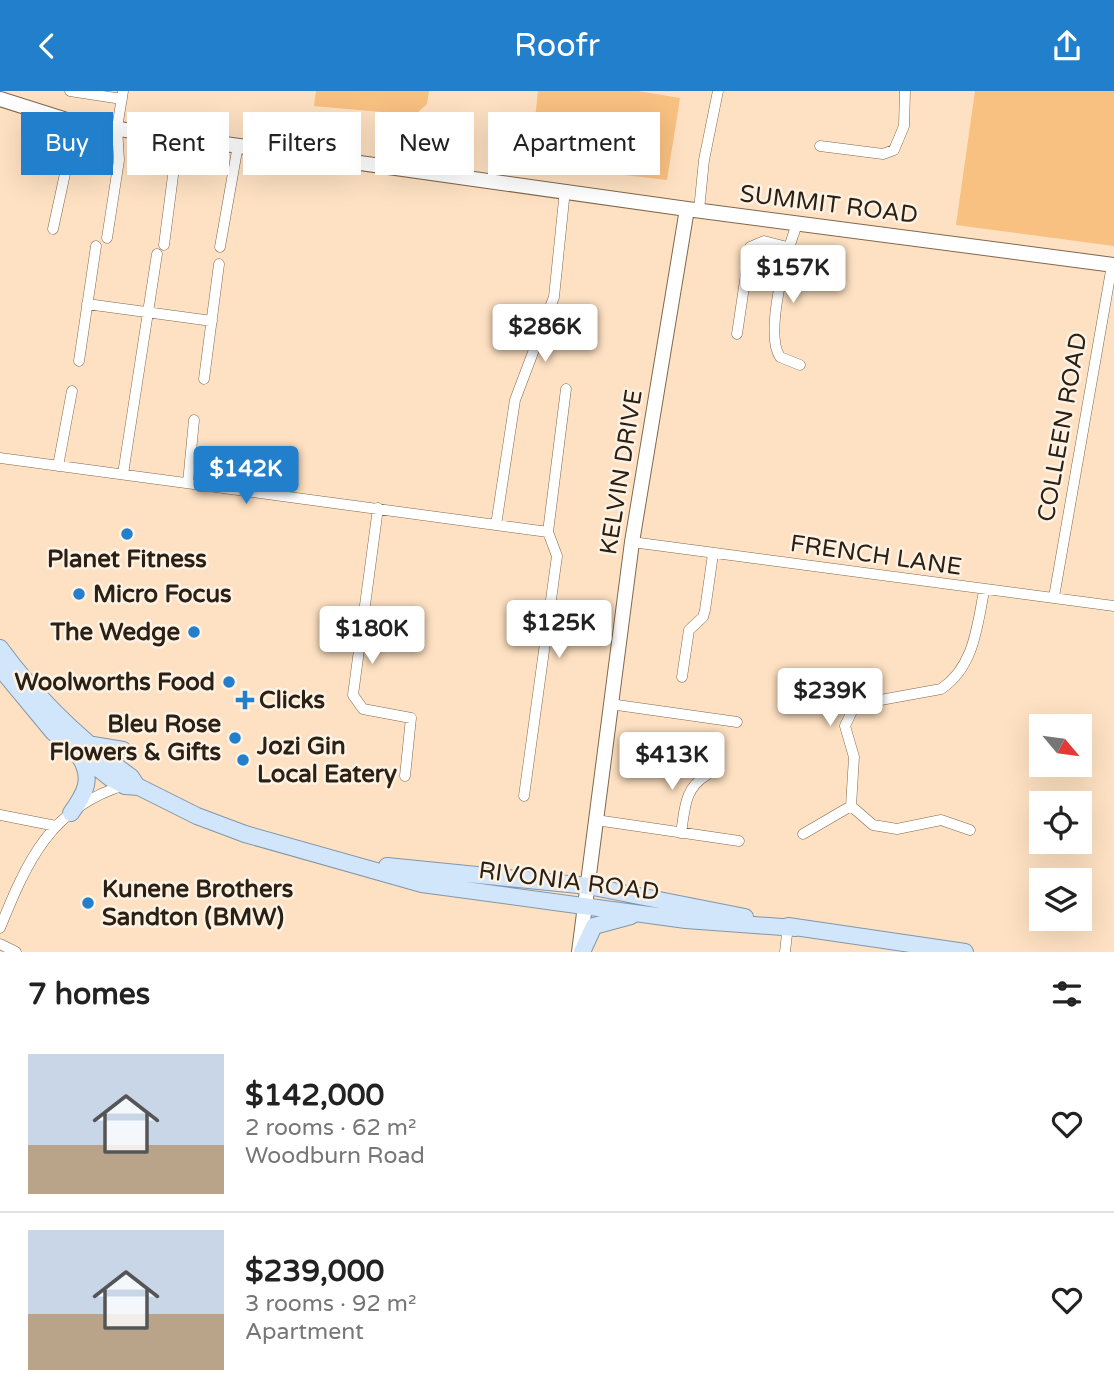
<!DOCTYPE html>
<html lang="en">
<head>
<meta charset="utf-8">
<style>
  :root { --surface:#fff; --page:#f6f6f6; --text:#222; --muted:#767676; --line:#e0e0e0; --accent:#227fcc }
  body { margin:0; font-family:"Varela Round",sans-serif; background:var(--page); color:var(--text); height:100vh; display:flex; flex-direction:column; font-size:26px; white-space:nowrap }
  * { box-sizing:border-box; margin:0 }
  p { font-size:23px; color:var(--muted) }
  .icon { flex:none; width:38px; height:38px; fill:none; stroke:currentColor; stroke-width:2; stroke-linecap:round; stroke-linejoin:round }
  .map { position:relative; height:861px; overflow:hidden }
  .sheet { display:flex; flex-direction:column; background:var(--surface); flex:1 }
  .sheet>* { flex:none }
  .guide { position:absolute; left:21px; top:21px; width:700px; height:63px; display:flex; gap:14px }
  .needle { width:46px; rotate:119deg }
  .tools { position:absolute; left:1029px; top:623px; display:grid; gap:14px }
  .tools a { display:grid; place-items:center; width:63px; height:63px; border-radius:0px; background:var(--surface); box-shadow:0 7px 28px #0002; font-size:35px }
  .price { position:absolute; translate:-50% -60px; padding:0 16px; border-radius:7px; background:#fff; color:#222; font-size:23px; line-height:46px; filter:drop-shadow(0 2px 4px #0008) }
  .price::after { content:''; position:absolute; left:50%; top:42px; width:21px; height:16px; margin-left:-10px; background:inherit; clip-path:polygon(0 0,100% 0,50% 100%) }
  .price.active { background:var(--accent); color:#fff }
  ul { padding:0; list-style:none }
  li { display:flex; align-items:center; gap:21px; height:175px; padding:0 28px }
  li+li { border-top:2px solid var(--line) }
  li span { display:grid; place-items:center; flex:none; width:196px; height:140px; border-radius:0px; color:#555 }
  li>.icon { margin-inline-start:auto }
  span .icon { width:84px; height:84px; fill:#fffc; stroke-width:1 }
  li b { font-size:30px }
  h2 { display:flex; justify-content:space-between; align-items:center; height:84px; padding:0 28px; font-size:30px }
  .pill { padding:0 24px; border-radius:0px; background:var(--surface); box-shadow:0 7px 28px #0002; font-size:24px; line-height:63px }
  .pill.active { background:var(--accent); color:#fff }
  header { display:flex; justify-content:space-between; align-items:center; height:91px; padding:0 28px; background:var(--accent); color:#fff; font-size:32px; font-weight:600 }
  .map>svg:first-child { display:block }
</style>
</head>
<body>
<header><svg class="icon" aria-label="back" viewBox="0 0 24 24"><path d="M15 5l-7 7 7 7"/></svg>Roofr<svg class="icon" aria-label="share" viewBox="0 0 24 24"><path d="M12 15V3M7 8l5-5 5 5M5 13v7h14v-7"/></svg></header>
<div class="map">
<svg width="1114" height="861" viewBox="0 0 1114 861">
  <rect width="100%" height="100%" fill="#fee1c2"/>
  <path fill="#f8c081" d="M316,0H429L427,13L415,24L314,15Z
    M538,0H638L680,7L667,89L530,73Z
    M975,0H1114V155L956,134Z"/>
  <g fill="none" stroke-linecap="round" stroke-linejoin="round">
    <g stroke="#81674b" stroke-width="11">
      <path id="minor" d="M70,0L122,8
        M820,55L883,63L894,59L904,35L905,0
        M699,119L704,69L718,0
        M798,131C787,157 764,242 780,266L800,274
        M53,138L76,32
        M107,147L119,69L117,37L123,0
        M164,154L178,46
        M220,156L238,54
        M87,213L212,230
        M737,243L750,156L764,150L787,156
        M79,270L96,155
        M204,288L219,173
        M0,367L548,441
        M58,375L72,300
        M123,383L157,163
        M188,392L194,329
        M378,417L353,604L363,618L411,627L405,685
        M496,434L515,309L554,206L565,99
        M548,441L566,298
        M632,451L1114,515
        M1054,506L1112,174
        M682,586L689,539L703,526L705,519L713,463
        M610,613L737,631
        M524,705L557,465L548,441
        M0,724L56,735
        M596,729L739,750
        M970,739L941,729L897,738L873,734L851,715L854,666L845,635L853,618L864,612L941,598C974,576 977,536 984,500
        M681,742C685,718 684,697 707,684L710,674
        M803,743L851,715
        M0,837C27,770 51,716 125,694
        M0,853L16,861
        M785,861L788,834"/>
    </g>
    <g stroke="#81674b" stroke-width="16">
      <path id="secondary" d="M0,8L76,32L687,118L1114,174
        M579,861L632,451L687,118"/>
    </g>
    <g stroke="#8396a9" stroke-width="18">
      <path id="primary" d="M0,557C37,608 80,649 131,686L137,695
        M0,577L53,641L110,687L125,695L139,696L197,725L245,743L422,793L686,829L796,837
        M93,654L123,659
        M71,722C85,703 94,687 79,665
        M387,775L588,795L745,826
        M788,835L965,861
        M582,861L594,835L631,825"/>
    </g>
    <use href="#minor" stroke="#fff" stroke-width="10"/>
    <use href="#secondary" stroke="#fff" stroke-width="14"/>
    <use href="#primary" stroke="#d1e6fb" stroke-width="16"/>
  </g>
  <g fill="#227fcc" stroke="#fef2e5" stroke-width="2.5">
    <circle cx="127" cy="443" r="7"/>
    <circle cx="79" cy="503" r="7"/>
    <circle cx="194" cy="541" r="7"/>
    <circle cx="229" cy="591" r="7"/>
    <path d="M241.5 598.5h7v7h7v7h-7v7h-7v-7h-7v-7h7z"/>
    <circle cx="235" cy="647" r="7"/>
    <circle cx="243" cy="669" r="7"/>
    <circle cx="88" cy="812" r="7"/>
  </g>
  <g text-anchor="middle" stroke-width="5" stroke-linejoin="round" paint-order="stroke">
    <g font-size="24" fill="#2b2014" stroke="#fef2e5">
      <text transform="translate(829 113) rotate(7)" y="8">SUMMIT ROAD</text>
      <text transform="translate(1062 336) rotate(-80)" y="8">COLLEEN ROAD</text>
      <text transform="translate(621 381) rotate(-81)" y="8">KELVIN DRIVE</text>
      <text transform="translate(876 464) rotate(8)" y="8">FRENCH LANE</text>
      <text transform="translate(569 790) rotate(7)" y="8">RIVONIA ROAD</text>
    </g>
    <g font-size="24" font-weight="bold" fill="#2b2014" stroke="#fef2e5" text-anchor="start">
      <text x="127" y="476" text-anchor="middle">Planet Fitness</text>
      <text x="93" y="511">Micro Focus</text>
      <text x="180" y="549" text-anchor="end">The Wedge</text>
      <text x="215" y="599" text-anchor="end">Woolworths Food</text>
      <text x="259" y="617">Clicks</text>
      <text x="221" y="641" text-anchor="end">Bleu Rose<tspan x="221" dy="28">Flowers &amp; Gifts</tspan></text>
      <text x="257" y="663">Jozi Gin<tspan x="257" dy="28">Local Eatery</tspan></text>
      <text x="102" y="806">Kunene Brothers<tspan x="102" dy="28">Sandton (BMW)</tspan></text>
    </g>
  </g>
</svg>
<div class="tools">
<a><svg class="needle" viewBox="-14 -14 28 28"><path d="M0-13l5 13h-10z" fill="#e53935"/><path d="M0 13l5-13h-10z" fill="#767676"/></svg></a>
<a><svg class="icon" aria-label="locate" viewBox="0 0 24 24"><circle cx="12" cy="12" r="6"/><path d="M12 2v4M12 18v4M2 12h4M18 12h4"/></svg></a>
<a><svg class="icon" aria-label="layers" viewBox="0 0 24 24"><path d="M12 4l9 5-9 5-9-5zM3 14l9 5 9-5"/></svg></a>
</div>
<b class="price" style="left:793px;top:214px">$157K</b>
<b class="price" style="left:545px;top:273px">$286K</b>
<b class="price active" style="left:246px;top:415px">$142K</b>
<b class="price" style="left:559px;top:569px">$125K</b>
<b class="price" style="left:372px;top:575px">$180K</b>
<b class="price" style="left:830px;top:637px">$239K</b>
<b class="price" style="left:672px;top:701px">$413K</b>
<div class="guide">
<a class="pill active">Buy</a>
<a class="pill">Rent</a>
<a class="pill">Filters</a>
<a class="pill">New</a>
<a class="pill">Apartment</a>
</div>
</div>
<section class="sheet">
<h2>7 homes<svg class="icon" aria-label="filters" viewBox="0 0 24 24"><path d="M4 7h16M4 17h16"/><circle cx="9" cy="7" r="2"/><circle cx="15" cy="17" r="2"/></svg></h2>
<ul>
<li><span style="background:linear-gradient(#c9d6e8 65%,#b9a48a 0)"><svg class="icon" aria-label="home" viewBox="0 0 24 24"><path d="M3 11l9-7 9 7M6 9v11h12V9"/></svg></span><div><b>$142,000</b><p>2 rooms · 62 m²</p><p>Woodburn Road</p></div><svg class="icon" aria-label="heart" viewBox="0 0 24 24"><path d="M12 20l-8-8c-3-5 5-10 8-4 3-6 11-1 8 4z"/></svg></li>
<li><span style="background:linear-gradient(#c9d6e8 60%,#b9a48a 0)"><svg class="icon" aria-label="home" viewBox="0 0 24 24"><path d="M3 11l9-7 9 7M6 9v11h12V9"/></svg></span><div><b>$239,000</b><p>3 rooms · 92 m²</p><p>Apartment</p></div><svg class="icon" aria-label="heart" viewBox="0 0 24 24"><path d="M12 20l-8-8c-3-5 5-10 8-4 3-6 11-1 8 4z"/></svg></li>
</ul>
</section>
</body>
</html>
